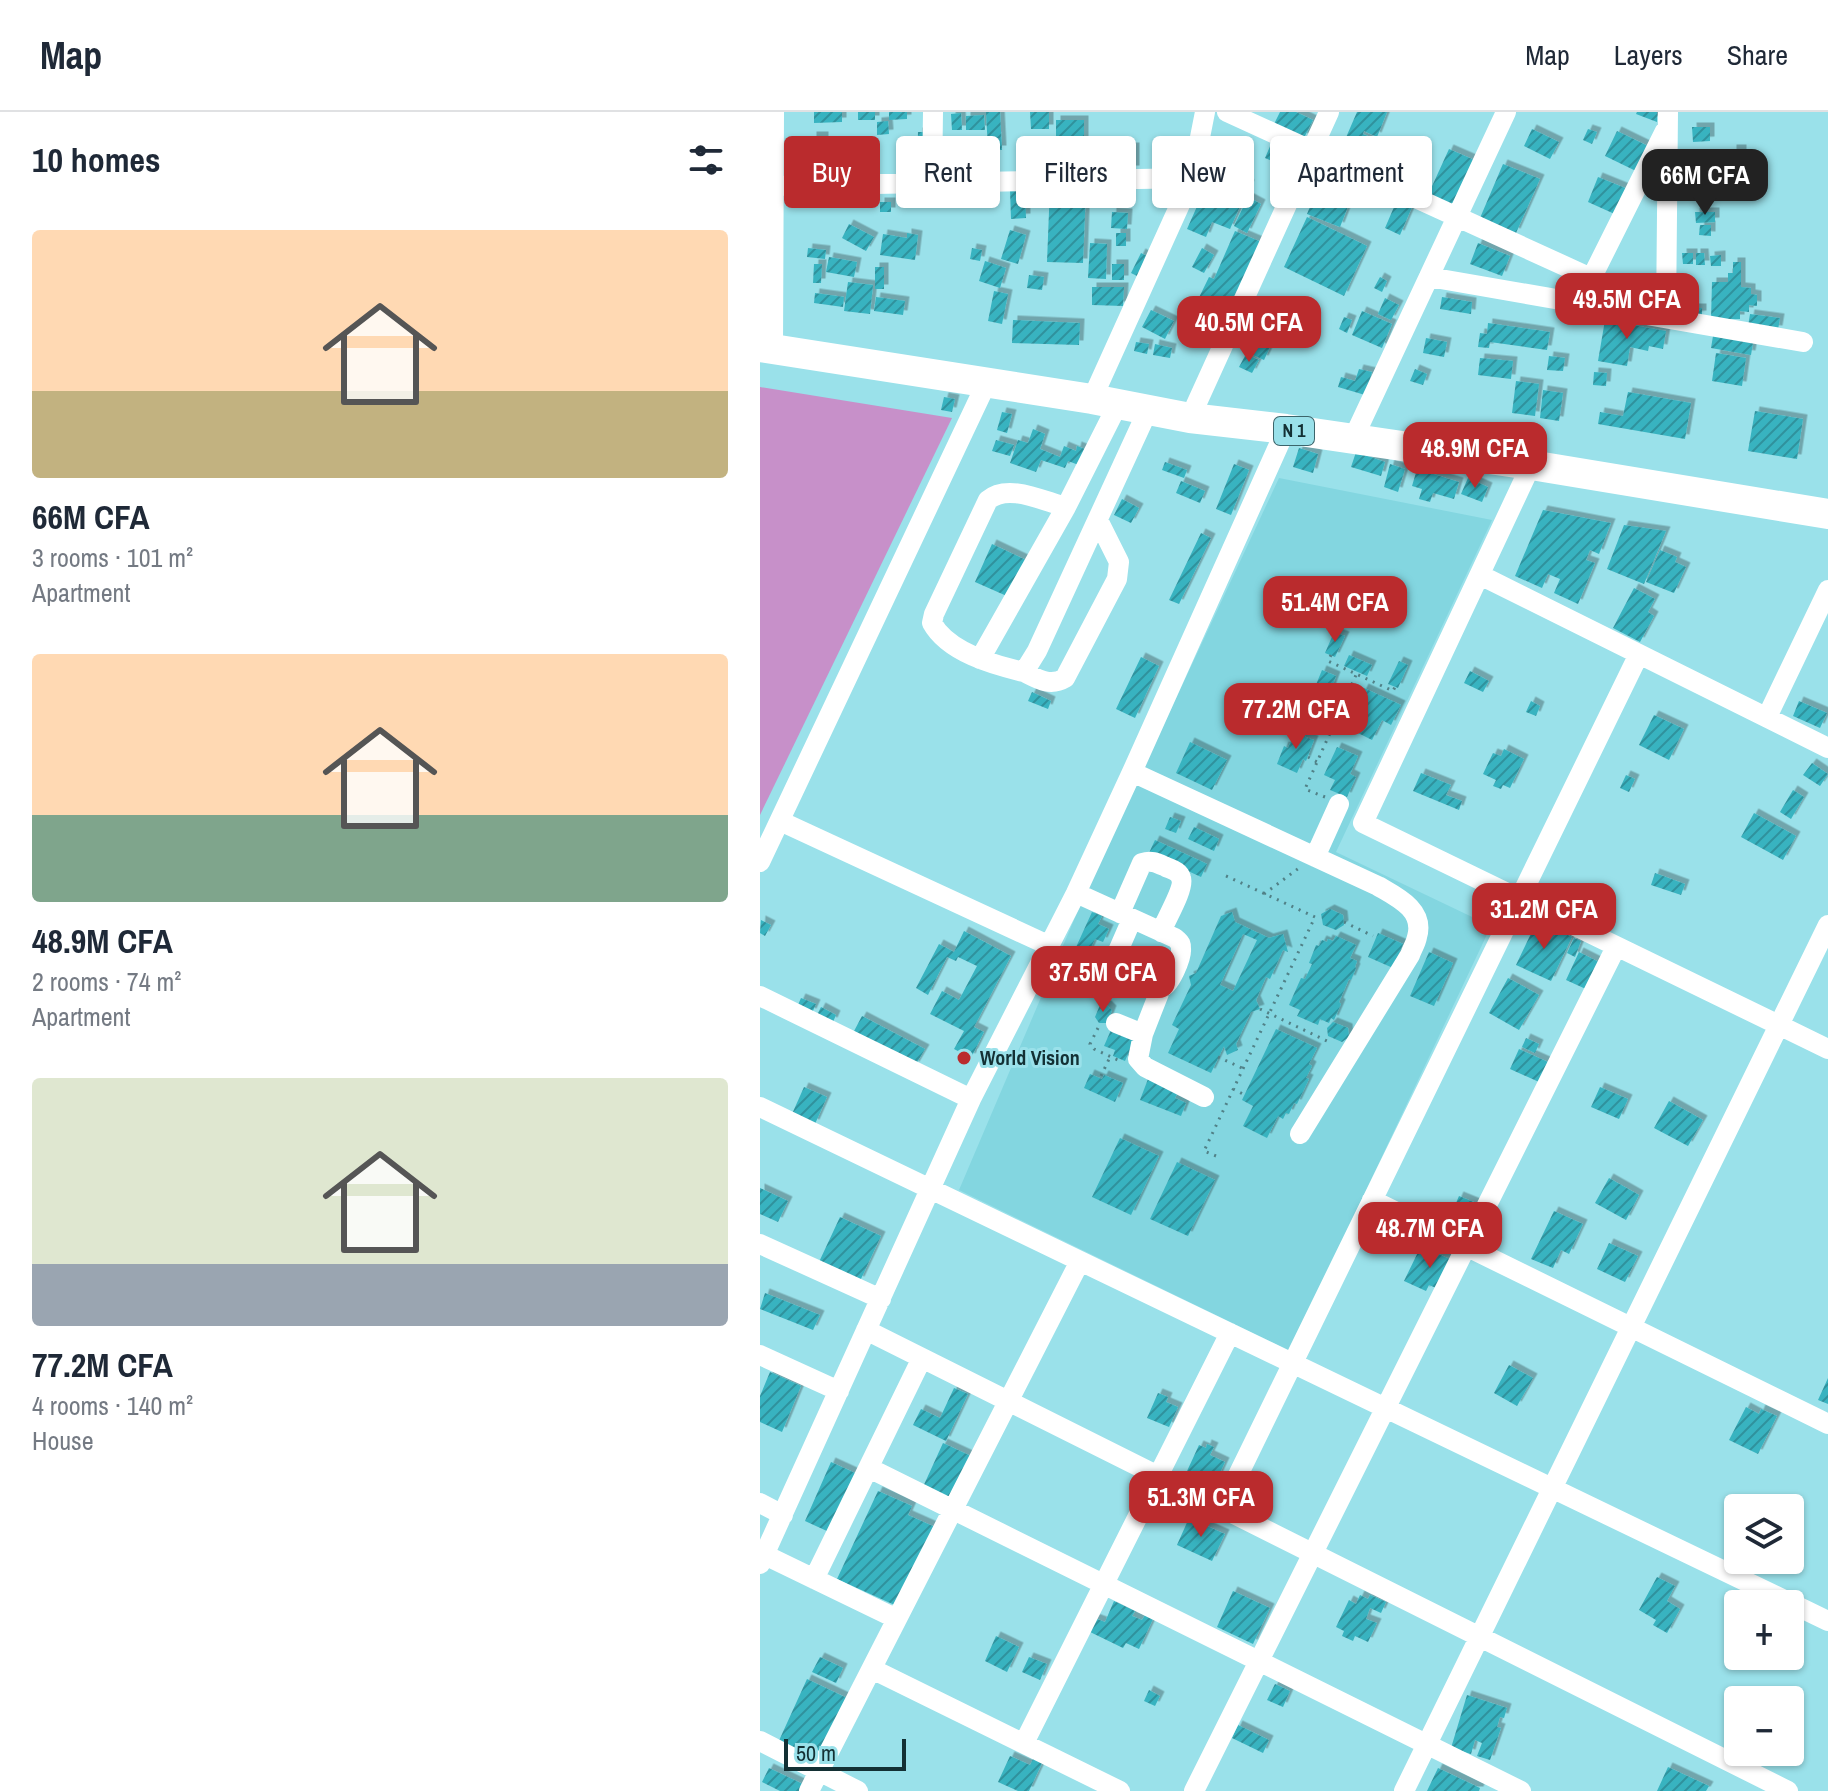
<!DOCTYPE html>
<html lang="en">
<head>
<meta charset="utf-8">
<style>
  :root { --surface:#fff; --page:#f2f2f3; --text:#1f2937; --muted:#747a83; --line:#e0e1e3; --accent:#ba2b2d }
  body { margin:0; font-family:"Archivo Narrow",sans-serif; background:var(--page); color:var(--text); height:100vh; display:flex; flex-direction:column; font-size:30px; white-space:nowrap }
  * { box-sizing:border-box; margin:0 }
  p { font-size:26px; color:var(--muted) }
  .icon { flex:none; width:44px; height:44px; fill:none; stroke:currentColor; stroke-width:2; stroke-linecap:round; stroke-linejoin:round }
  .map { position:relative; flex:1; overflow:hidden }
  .side { display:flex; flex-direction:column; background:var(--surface); width:760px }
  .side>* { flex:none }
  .top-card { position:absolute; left:24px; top:24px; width:760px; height:72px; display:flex; gap:16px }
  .buttons { position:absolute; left:964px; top:1382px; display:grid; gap:16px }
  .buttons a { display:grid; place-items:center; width:80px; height:80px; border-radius:8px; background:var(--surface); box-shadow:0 2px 6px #0004; font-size:40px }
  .scale { position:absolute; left:24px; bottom:20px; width:122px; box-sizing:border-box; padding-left:8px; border:4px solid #133034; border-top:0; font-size:22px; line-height:28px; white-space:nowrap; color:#133034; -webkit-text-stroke:6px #9ae1ea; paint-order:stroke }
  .price { position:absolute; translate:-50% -68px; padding:0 18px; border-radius:16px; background:var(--accent); color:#fff; font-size:26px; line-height:52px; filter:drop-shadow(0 2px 4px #0008) }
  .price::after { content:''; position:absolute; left:50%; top:48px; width:24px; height:18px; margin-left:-12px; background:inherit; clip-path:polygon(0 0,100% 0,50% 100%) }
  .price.active { background:#222; color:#fff }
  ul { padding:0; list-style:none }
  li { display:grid; align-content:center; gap:16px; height:424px; padding:0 32px }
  li span { display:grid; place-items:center; height:248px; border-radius:8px; color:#555 }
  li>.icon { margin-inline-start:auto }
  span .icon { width:144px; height:144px; fill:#fffc; stroke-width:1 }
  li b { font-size:34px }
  h2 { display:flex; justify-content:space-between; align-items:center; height:96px; padding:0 32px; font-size:34px }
  .pill { padding:0 28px; border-radius:8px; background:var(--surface); box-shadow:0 2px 6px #0004; font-size:28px; line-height:72px }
  .pill.active { background:var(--accent); color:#fff }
  header { display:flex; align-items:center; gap:48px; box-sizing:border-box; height:112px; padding:0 40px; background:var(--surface); border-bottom:2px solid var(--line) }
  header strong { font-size:38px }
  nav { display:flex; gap:44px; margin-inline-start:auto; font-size:28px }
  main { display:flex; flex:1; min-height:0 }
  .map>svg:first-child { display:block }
</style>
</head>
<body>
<header>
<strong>Map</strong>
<nav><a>Map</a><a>Layers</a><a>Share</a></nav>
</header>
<main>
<section class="side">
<h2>10 homes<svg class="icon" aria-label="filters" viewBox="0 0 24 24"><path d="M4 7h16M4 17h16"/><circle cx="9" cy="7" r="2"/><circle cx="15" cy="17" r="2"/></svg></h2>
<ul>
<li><span style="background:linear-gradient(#ffd9b3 65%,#c2b280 0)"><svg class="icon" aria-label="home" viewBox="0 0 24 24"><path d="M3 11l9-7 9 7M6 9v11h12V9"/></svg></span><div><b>66M CFA</b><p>3 rooms · 101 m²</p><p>Apartment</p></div></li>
<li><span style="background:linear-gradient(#ffd9b3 65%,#7fa58c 0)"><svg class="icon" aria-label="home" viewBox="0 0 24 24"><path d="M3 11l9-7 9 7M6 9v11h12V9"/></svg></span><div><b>48.9M CFA</b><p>2 rooms · 74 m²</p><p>Apartment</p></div></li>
<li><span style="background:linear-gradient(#dfe7d0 75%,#9aa5b1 0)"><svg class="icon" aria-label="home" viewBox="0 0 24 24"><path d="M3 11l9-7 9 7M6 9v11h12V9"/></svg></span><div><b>77.2M CFA</b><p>4 rooms · 140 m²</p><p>House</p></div></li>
</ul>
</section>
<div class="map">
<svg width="1068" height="1679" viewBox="0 0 1068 1679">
  <defs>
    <pattern id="building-hatch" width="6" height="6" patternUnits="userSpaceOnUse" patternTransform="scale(2)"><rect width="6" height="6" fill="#38b3c0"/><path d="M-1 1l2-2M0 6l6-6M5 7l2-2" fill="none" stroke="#2e929d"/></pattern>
    <filter id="shadow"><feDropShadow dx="4.5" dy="-4.5" stdDeviation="0" flood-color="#0004"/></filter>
  </defs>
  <rect width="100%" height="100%" fill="#9ae1ea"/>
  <path fill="#83d6e0" d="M519,366L732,408L576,740L731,814L530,1239L199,1078L328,775Z"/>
  <path fill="#c790c9" d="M0,275L192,306L0,703Z"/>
  <path fill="url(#building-hatch)" fill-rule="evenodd" filter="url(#shadow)" d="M54,0H82V10L54,11Z
    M98,0H115V8H98Z
    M129,0H147V7L129,8Z
    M226,0H240L242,38H228Z
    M270,0H289V17H271Z
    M520,0H536L553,8L544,26L514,12Z
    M597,0H627L617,25L604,19L603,22L610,25L608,30L617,34L610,49L581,37Z
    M877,0H897V10L876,2Z
    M201,1L202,18H192L191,2Z
    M224,3L225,18H206V4Z
    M296,8H324V33H309L308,25H296Z
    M128,9L129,22L117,23V10Z
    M932,15H950V29L933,30Z
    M772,17L799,30L790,47L764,34Z
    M828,17L837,20L832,32L823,28Z
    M857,19L890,35L878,60L845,44Z
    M158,20H175L174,60H157Z
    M52,24H64V33L95,31L97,63L52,64Z
    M190,30H204L205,39H191Z
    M511,32L546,47L541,58L533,55L532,58L505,46Z
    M375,35V58L340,59L339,36Z
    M689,37L719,50L699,96L668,83Z
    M972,37H982V48H972Z
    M646,44L660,50L650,73L636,67Z
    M272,46L281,47L280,58H271Z
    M192,47H222L221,60H192Z
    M939,50H949V62H939Z
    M743,52L780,67L756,121L720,106Z
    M454,56L490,72L470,117L452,110L446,125L427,117Z
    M838,65L870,78L859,104L828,90Z
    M927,65H957V76H927Z
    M560,70L588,81L585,91L589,92L580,115L547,102Z
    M290,74L326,76L323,151L287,150Z
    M265,77L266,106L251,107L250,78Z
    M488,85L501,92L487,121L474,114Z
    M637,88L652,95L640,123L625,116Z
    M120,90H131V100H120Z
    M352,100L368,101L367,117L351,116Z
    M935,100H955V110L936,111Z
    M547,105L607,134L584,184L524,155Z
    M89,112L114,125L106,139L82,126Z
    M940,113H951V124L939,123Z
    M250,118L266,123L258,152L241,147Z
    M475,119L506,132L483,181L477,178L470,193L455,186L449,200L456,204L448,220L427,210L449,165L454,167Z
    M147,121L158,123L155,148L120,143L123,122L147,126Z
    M356,121H366V134H356Z
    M330,131L347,132L346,167L328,166Z
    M718,131L750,144L742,164L710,152Z
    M48,136L66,138L65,147L47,145Z
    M212,136L222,138L220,149L210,147Z
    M442,136L454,143L444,161L432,155Z
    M381,141L395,148L385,168L371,161Z
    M922,141H933V152H923Z
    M936,141H944L945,153H936Z
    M961,143V154H951L950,144Z
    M69,145L97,150L94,165L66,160Z
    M225,149L246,156L240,176L219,169Z
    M973,150H981V175L991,176V182L997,183V194L989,193V200L980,199V207H951L952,170H968V161H973Z
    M54,152H62L61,171H53Z
    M352,152H364V168H352Z
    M115,155H124V177H115Z
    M269,163L284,165L282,178L267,176Z
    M620,165L627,169L622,180L614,176Z
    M88,170L113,173L110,202L84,199Z
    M332,175H364L363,194L332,193Z
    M234,179L248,182L242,212L228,209Z
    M55,181L84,185L83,195L54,191Z
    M923,184H934V196H942V203L924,205Z
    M116,185L145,189L143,203L114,199Z
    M682,185L712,190L711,202L680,197Z
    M625,186L639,193L631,208L618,202Z
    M391,198L414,209L405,227L382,215Z
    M602,199L632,212L622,236L592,223Z
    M990,202L1020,206L1018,218L988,214Z
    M501,205L520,214L504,248L484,239Z
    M584,205L592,208L587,221L579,217Z
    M253,208L320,211L319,233L252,231Z
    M845,208L906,219L903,237L889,234L888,239L870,235L867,254L838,249Z
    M728,211L790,220L787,238L730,230L729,236L718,235L720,221L727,222Z
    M953,224L993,231L991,243L951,236Z
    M666,226L687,230L684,245L663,241Z
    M376,230L389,232L387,242L374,239Z
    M395,232L412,236L410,246L393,243Z
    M956,241L986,246L982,274L952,269Z
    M486,242L499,248L492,261L479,255Z
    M789,244L805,246L803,259L787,258Z
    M720,246L753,249L751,267L718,263Z
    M599,257L612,260L605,283L578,275L581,265L595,269Z
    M655,257L667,262L663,273L650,269Z
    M834,260L847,261L846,274L833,273Z
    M756,269L779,272L775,304L752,301Z
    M783,278L803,281L799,309L780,306Z
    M868,280L931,291L925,327L838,312L840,300L863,304Z
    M184,285L195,287L192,300L181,298Z
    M995,299L1043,307L1037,347L988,339Z
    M242,300L252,302L247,321L237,318Z
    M273,317L285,322L280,337L300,345L304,334L316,339L317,334L330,339L324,355L308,349L305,356L281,348L276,360L250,351L258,328L268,331Z
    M236,328L254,333L250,344L232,339Z
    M539,336L558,342L553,361L533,355Z
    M596,340L625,350L621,364L591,355Z
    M405,350L427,358L424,366L402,358Z
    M474,352L489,358L471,403L456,397Z
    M630,352L645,357L638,380L624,375Z
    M657,357L699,370L694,387L673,381L670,390L659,387L662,377L652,374Z
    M708,366L728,375L722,390L701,382Z
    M421,369L445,379L440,391L416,381Z
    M362,387L379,396L371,411L354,403Z
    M783,398L851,411L839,442L830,438L826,448L835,451L818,492L794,481L800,467L788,462L782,476L755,464Z
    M864,413L906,419L884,472L847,457Z
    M441,421L451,426L419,492L409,488Z
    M232,432L266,448L249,485L215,470Z
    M900,438L917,445L915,450L926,455L914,481L886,470Z
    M874,476L895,487L888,500L894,504L880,530L853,516Z
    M574,520L585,524L575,545L565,541Z
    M589,543L612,553L607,564L584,554Z
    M381,545L399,554L375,606L356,597Z
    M639,549L648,553L638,576L628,572Z
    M562,558L576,564L570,580L576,582L567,603L560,600L558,604L548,599L551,591L549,590Z
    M710,559L729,569L723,580L704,571Z
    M604,576L641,593L631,613L622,608L612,628L598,621L602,612L590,606Z
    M272,580L291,589L288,597L268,589Z
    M771,589L780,594L776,604L766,600Z
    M1039,589L1067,601L1060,616L1033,604Z
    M894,603L924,617L909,648L879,633Z
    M536,616L547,621L545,625L554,628L546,649L543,647L537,661L517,652L524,634L528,636Z
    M430,630L467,648L452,678L416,661Z
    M577,635L598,644L590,662L596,665L587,685L570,678L575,668L564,663Z
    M744,637L764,647L750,676L743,673L741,677L733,674L736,668L723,662L733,641L741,644Z
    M1052,651L1068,662L1060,674L1043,663Z
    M661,661L691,673L686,683L702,689L699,698L653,679Z
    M866,663L875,667L869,680L860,676Z
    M1033,678L1044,685L1031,707L1020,700Z
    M994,701L1036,724L1023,748L981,725Z
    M410,705L421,709L416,721L405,717Z
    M434,715L459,727L454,739L428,727Z
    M395,728L447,752L441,765L389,741Z
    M895,761L925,772L921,783L891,773Z
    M570,797L583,803L584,813L576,818L563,813L561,802Z
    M332,800L342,804L338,812L349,817L343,830L335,827L324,850L312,844Z
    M472,800L475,810L509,826L523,822L528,840L523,838L510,867L506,865L496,888L500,897L491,900L476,932L478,938L467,943L464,934L451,961L408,941L419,917L412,913L431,873L429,864L436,861L461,804ZM483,822L497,828L473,879L460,873Z
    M1,808L11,813L5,824L0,821Z
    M777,809L812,825L791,869L756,853Z
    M204,819L251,844L214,915L224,920L211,946L194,937L204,919L170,902L182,879L199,888L217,854L198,845L196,849L187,845L168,883L156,876L179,832L194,840Z
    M618,821L643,832L633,856L608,845Z
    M576,824L596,833L590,846L597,849L595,855L596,856L591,868L589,867L579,890L581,892L574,908L571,906L569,911L560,907L558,913L537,904L540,898L529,893L541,866L545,867L552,852L549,851L556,833L559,834L562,828L567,830L568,827L573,829Z
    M814,826L821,829L815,845L807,841Z
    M669,840L693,851L674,894L650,884Z
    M819,840L841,851L828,878L806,868Z
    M329,866L346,869L344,883L326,880Z
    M748,866L779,883L759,918L729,901Z
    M41,886L56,892L52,901L37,895Z
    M340,893H347L352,898L347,911H339L335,905Z
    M61,895L76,903L73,910L57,903Z
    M102,904L165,937L155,954L93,921Z
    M573,910L588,916L589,925L582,930L568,924L567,916Z
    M516,917L557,936L549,952L552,954L546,966L549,967L537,992L534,991L529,1002L526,1001L523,1007L518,1004L507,1026L483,1014L493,994L482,988Z
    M351,918L374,928L365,949L353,944L355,938L344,934Z
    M766,926L779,932L775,941L762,935Z
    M759,937L788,950L779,970L750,957Z
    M330,962L342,967L344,963L363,971L355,990L324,976Z
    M388,967L418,980L415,986L426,991L421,1004L380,988Z
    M44,975L67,985L55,1012L32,1002Z
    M840,975L868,987L859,1007L831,995Z
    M909,989L943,1008L928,1034L894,1016Z
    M360,1026L399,1044L371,1103L332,1085Z
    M417,1050L455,1068L428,1124L390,1107Z
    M849,1066L879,1083L866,1108L835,1091Z
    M0,1076L28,1089L18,1110L0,1102Z
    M699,1084L721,1093L709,1124L699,1120L702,1110L690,1105Z
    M794,1099L823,1112L809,1142L801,1138L793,1156L771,1147Z
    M80,1105L121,1124L100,1169L59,1150Z
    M849,1131L878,1144L865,1170L837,1157Z
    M661,1134L696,1150L683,1179L669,1173L666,1179L644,1169Z
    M5,1181L60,1203L53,1218L0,1197Z
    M749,1253L773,1266L757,1294L734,1281Z
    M10,1260L41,1274L22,1320L0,1310V1284Z
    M1068,1266V1292L1058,1288Z
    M194,1276L208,1282L186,1329L153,1313L161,1297L180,1306Z
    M398,1281L408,1285L406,1290L418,1295L409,1315L387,1306Z
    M986,1295L999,1302L1001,1297L1017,1304L998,1342L969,1328Z
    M183,1331L213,1345L191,1391L162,1377Z
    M447,1332L454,1335L450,1343L465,1350L452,1378L432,1368L429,1373L422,1370L439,1333L446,1336Z
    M71,1350L106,1366L80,1425L45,1409Z
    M118,1379L152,1394L148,1403L175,1415L139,1495L77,1467Z
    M429,1406L465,1422L452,1449L417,1433Z
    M995,1448H1015L1010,1459L994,1452Z
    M897,1465L915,1474L907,1489L920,1497L907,1521L893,1513L896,1508L879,1498Z
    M473,1479L510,1496L493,1532L457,1515Z
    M600,1483L608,1487L610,1483L626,1490L621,1501L610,1496L606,1507L617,1511L608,1530L595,1524L593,1529L582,1524L584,1519L576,1515L589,1488L596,1492Z
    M354,1489L375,1499L372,1504L382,1508L385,1503L393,1507L379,1537L366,1531L363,1536L328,1519L334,1506L345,1510Z
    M236,1524L259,1535L247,1560L225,1549Z
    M60,1545L83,1556L76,1571L52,1560Z
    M269,1545L287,1552L280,1568L262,1560Z
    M47,1567L89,1587L59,1652L17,1633Z
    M515,1572L530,1579L523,1595L507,1588Z
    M389,1578L400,1584L395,1594L384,1589Z
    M707,1583L747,1596L744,1606L740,1605L737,1615L741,1616L730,1648L717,1644L722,1631L715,1628L711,1642L691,1636Z
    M478,1613L509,1628L503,1641L472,1626Z
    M250,1644L270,1653L274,1645L283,1649L269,1679H258L238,1670Z
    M908,1655L949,1674L946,1679H897Z
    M9,1656L47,1674L45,1679H20L2,1670Z
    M678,1656L720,1676L719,1679H667Z"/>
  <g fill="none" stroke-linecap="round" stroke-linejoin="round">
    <path stroke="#518187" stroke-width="3" stroke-dasharray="2 6" stroke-linecap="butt" d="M571,543L568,549L633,579L635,575
      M581,598L591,602
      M548,645L557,650
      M565,685L545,677L596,563
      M504,782L539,756
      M584,810L613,824
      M500,897L567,929
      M338,916L330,932L334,937L360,949
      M458,945L482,956
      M341,964L350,945
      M473,977L483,982
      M456,1044L444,1039L555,805L464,763"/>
    <path stroke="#fff" stroke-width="20" d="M467,0L831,166
      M172,71L173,0
      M11,74L432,66
      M669,165L1043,230
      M826,177L905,19
      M906,206L908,0
      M332,287L432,66L445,0
      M430,306L569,0
      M593,327L746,0
      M771,353L603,711L1068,937
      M306,395C283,389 248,371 228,388L174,502L172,511C188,540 233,553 264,560L277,539L388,298
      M720,463L1068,636
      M220,547L306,395L358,292
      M264,560C278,567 290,575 305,566L357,467L359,450L338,408
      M1007,605L1068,478
      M372,660L618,774C637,785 665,798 657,825C656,831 652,837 650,843L540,1022
      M20,709L288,833
      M555,745L579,692
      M0,750L227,270
      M316,781L415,826C420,831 421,830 421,837C422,845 410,874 401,876C389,878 362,862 354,854L355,846L372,807
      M360,801L382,751C392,748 397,751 406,755C413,758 419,759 421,766C425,776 405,809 401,820
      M401,876L383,922L378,947L385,955L444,985
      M0,884L211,987
      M356,911L383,922
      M0,995L1068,1509
      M612,1088L1068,1312
      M0,1132L121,1187
      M106,1218L1028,1679
      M0,1243L79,1279
      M109,1356L761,1679
      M0,1391L23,1403
      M462,1396L879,542
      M5,1443L137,1507
      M0,1452L211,987L316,781L372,660L526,317
      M54,1467L162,1246
      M112,1557L360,1679
      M0,1629L98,1679
      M264,1631L470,1221
      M49,1679L320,1149
      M434,1679L856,835
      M644,1679L1068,813"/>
    <path stroke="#fff" stroke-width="26" d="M10,236L11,0"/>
    <path stroke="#fff" stroke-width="30" d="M0,235L332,287L430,306L526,317L771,353L1068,402"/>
  </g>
  <circle fill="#ba2b2d" stroke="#9ae1ea" stroke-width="3" cx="204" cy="946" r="8"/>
  <g text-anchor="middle" stroke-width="6" stroke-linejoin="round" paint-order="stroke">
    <rect fill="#9ae1ea" stroke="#3c656b" stroke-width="2" x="514" y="305" width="40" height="28" rx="6"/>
    <g font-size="18" font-weight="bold" fill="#133034">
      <text x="534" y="325">N 1</text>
    </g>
    <g font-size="20" font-weight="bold" fill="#133034" stroke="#9ae1ea" text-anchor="start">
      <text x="220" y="953">World Vision</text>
    </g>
  </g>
</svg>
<div class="buttons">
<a><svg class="icon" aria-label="layers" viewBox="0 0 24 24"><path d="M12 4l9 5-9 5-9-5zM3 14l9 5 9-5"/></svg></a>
<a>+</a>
<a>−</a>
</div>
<div class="scale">50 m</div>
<b class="price active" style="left:945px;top:105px">66M CFA</b>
<b class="price" style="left:867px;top:229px">49.5M CFA</b>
<b class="price" style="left:489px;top:252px">40.5M CFA</b>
<b class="price" style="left:715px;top:378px">48.9M CFA</b>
<b class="price" style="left:575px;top:532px">51.4M CFA</b>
<b class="price" style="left:536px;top:639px">77.2M CFA</b>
<b class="price" style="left:784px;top:839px">31.2M CFA</b>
<b class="price" style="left:343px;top:902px">37.5M CFA</b>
<b class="price" style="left:670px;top:1158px">48.7M CFA</b>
<b class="price" style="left:441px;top:1427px">51.3M CFA</b>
<div class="top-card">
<a class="pill active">Buy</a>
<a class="pill">Rent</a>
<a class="pill">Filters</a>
<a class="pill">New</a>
<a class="pill">Apartment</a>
</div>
</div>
</main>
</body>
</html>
